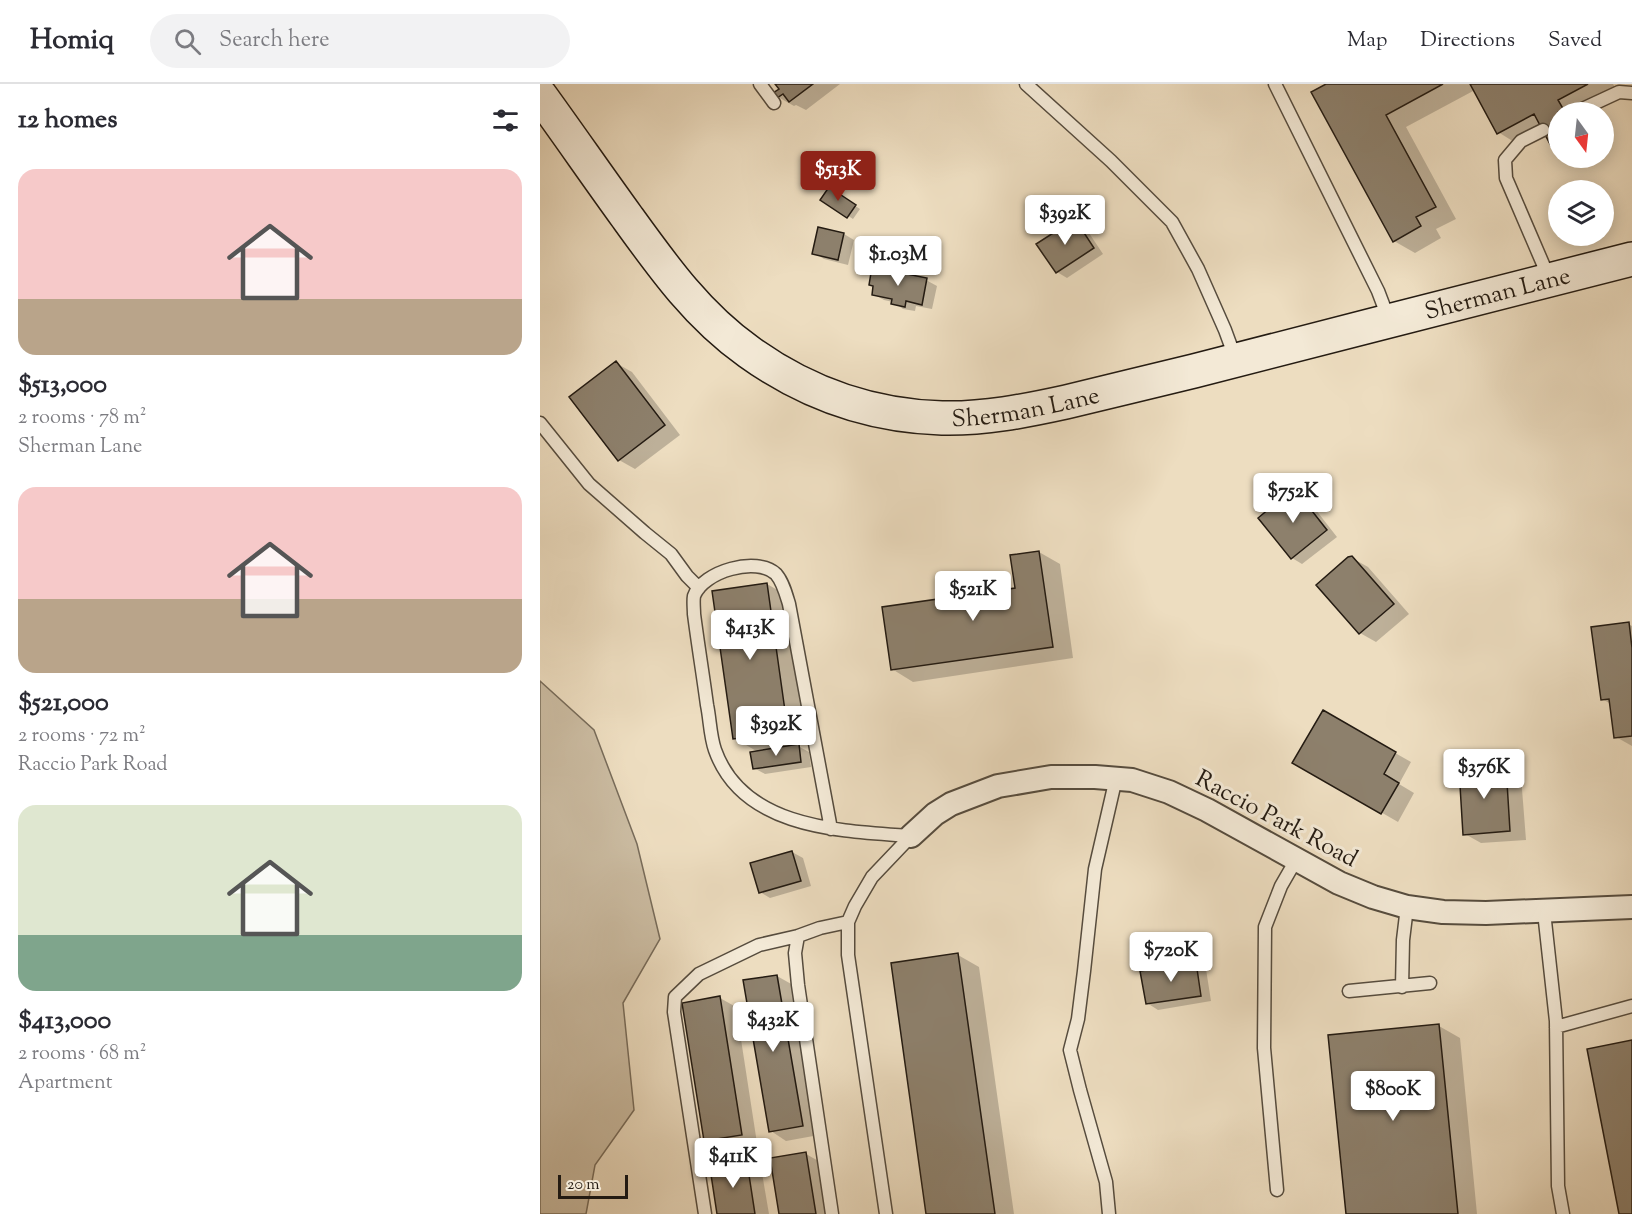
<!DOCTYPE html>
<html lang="en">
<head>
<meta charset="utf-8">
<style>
  :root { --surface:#fff; --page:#f2f2f3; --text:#2b2b33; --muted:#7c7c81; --line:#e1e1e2; --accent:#8f2418 }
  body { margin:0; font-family:"Sorts Mill Goudy",serif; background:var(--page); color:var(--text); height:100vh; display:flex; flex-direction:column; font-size:22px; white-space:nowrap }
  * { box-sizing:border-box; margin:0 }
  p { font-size:20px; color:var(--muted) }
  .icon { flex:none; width:33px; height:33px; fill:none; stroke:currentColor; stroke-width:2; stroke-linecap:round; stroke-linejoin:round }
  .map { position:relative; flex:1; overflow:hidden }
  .panel { display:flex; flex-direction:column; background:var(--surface); width:540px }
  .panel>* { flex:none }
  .needle { width:39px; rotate:165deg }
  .tools { position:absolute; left:1008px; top:18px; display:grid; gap:12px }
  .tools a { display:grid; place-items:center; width:66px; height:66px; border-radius:50%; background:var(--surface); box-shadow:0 3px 15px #0003; font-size:30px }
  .scale { position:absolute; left:18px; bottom:15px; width:70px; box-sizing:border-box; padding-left:6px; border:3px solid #241b12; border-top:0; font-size:16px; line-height:21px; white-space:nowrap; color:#241b12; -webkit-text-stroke:4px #f3e9d6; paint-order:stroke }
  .price { position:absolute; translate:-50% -51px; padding:0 14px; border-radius:6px; background:#fff; color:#222; font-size:20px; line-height:39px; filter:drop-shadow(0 2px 3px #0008) }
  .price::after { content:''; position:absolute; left:50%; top:36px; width:18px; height:14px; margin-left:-9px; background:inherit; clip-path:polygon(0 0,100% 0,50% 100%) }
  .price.selected { background:var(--accent); color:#fff }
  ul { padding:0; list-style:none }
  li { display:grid; align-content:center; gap:12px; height:318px; padding:0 18px }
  li span { display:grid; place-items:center; height:186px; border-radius:18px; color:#555 }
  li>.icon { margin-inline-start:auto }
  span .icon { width:108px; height:108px; fill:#fffc; stroke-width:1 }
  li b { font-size:26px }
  h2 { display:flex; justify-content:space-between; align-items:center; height:72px; padding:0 18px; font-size:26px }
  header { display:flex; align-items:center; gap:36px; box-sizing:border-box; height:84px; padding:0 30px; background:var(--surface); border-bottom:2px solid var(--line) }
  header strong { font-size:28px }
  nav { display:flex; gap:33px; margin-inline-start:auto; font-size:21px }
  .search { width:420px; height:54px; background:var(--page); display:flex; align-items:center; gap:15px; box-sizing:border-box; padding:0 21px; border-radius:33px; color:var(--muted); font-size:22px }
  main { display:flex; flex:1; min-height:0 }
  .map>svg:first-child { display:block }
</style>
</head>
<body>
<header>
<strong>Homiq</strong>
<div class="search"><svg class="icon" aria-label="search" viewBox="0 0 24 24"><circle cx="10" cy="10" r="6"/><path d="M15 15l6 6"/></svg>Search here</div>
<nav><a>Map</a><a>Directions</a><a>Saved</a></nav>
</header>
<main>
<section class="panel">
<h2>12 homes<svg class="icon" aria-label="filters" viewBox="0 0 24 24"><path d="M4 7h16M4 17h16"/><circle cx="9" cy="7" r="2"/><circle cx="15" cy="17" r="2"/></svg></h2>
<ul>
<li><span style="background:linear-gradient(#f6c9c9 70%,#b9a48a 0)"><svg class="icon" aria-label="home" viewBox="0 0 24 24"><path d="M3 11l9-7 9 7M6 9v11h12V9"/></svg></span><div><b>$513,000</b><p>2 rooms · 78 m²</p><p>Sherman Lane</p></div></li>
<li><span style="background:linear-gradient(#f6c9c9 60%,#b9a48a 0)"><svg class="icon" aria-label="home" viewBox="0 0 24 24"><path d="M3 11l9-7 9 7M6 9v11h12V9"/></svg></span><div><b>$521,000</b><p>2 rooms · 72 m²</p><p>Raccio Park Road</p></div></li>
<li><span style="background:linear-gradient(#dfe7d0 70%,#7fa58c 0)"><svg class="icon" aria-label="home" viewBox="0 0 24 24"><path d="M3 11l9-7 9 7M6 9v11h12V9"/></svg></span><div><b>$413,000</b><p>2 rooms · 68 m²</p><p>Apartment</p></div></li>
</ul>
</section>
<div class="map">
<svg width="1092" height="1130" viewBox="0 0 1092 1130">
  <rect width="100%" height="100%" fill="#edddc0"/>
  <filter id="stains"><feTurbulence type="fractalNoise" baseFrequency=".00333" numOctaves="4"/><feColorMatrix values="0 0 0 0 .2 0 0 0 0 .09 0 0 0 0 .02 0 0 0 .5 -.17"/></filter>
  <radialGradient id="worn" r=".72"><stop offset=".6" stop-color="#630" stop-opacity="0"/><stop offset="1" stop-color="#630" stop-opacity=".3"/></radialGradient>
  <path fill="#cbbca2" stroke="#786c5a" stroke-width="1.5" d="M0,597L54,646L97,760L120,855L83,919L94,1026L55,1081L46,1130H0Z"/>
  <path fill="#0003" d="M235,0H300L266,26L256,21L254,22L238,13L235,10L241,5Z
    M789,0H1073L1077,7L1038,28H1018V64L1012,61L1005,47L979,61L958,48L935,6L866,43L916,135L896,145L901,154L875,169L854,157Z
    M289,105L320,125L313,135L282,115Z
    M535,137L545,143L563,170L527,194L517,188Z
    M279,145L304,150L314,156L308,181L284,175L274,169Z
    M386,196L397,202L392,225L376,222L375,227L363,225L353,218L344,216L333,210Z
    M76,279L92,288L140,351L95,385L79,376Z
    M754,406L765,412L797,453L762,480L752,474Z
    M499,468L520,480L533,574L373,598L352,585L476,505Z
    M812,474L828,483L869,530L836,558L820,549Z
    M227,500L248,512L268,659L256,661L269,668L271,683L225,690L214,684L218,668L194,654Z
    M1088,540L1092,542V662L1076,653L1071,620L1062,615Z
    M783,628L871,678L859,700L874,709L858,738L754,678Z
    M965,683L981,692L986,756L941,759L925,750Z
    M252,768L263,774L271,802L230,814L220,808Z
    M418,871L439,883L474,1130H388Z
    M655,879L666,885L671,917L618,926L607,919Z
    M237,892L253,901L279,1051L246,1057L231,1047Z
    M180,914L196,923L217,1059L181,1065L165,1056Z
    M899,942L920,954L937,1130H807Z
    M266,1070L282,1079L290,1130H241Z
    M206,1080L222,1089L229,1130H178Z"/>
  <path fill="#8d806c" stroke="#241b12" stroke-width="1.5" d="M235,0H273L249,18L243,10L237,14L233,9L239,5Z
    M786,0H903L846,31L896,123L876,133L881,142L853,158L771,8Z
    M930,0H1048L1018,16L1025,28H1018V58L1011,62L994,30L957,50Z
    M289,103L316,121L307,134L280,116Z
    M535,135L554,164L516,189L496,160Z
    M278,143L304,149L298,176L272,170Z
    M332,183L387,194L382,221L366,217L365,223L351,220L352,215L332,211L333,202L329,201Z
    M76,277L125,341L78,377L29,313Z
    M754,404L787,446L751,475L718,434Z
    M499,467L513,563L351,586L342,523L475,504L470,471Z
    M812,472L854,520L819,550L776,501L808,473Z
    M227,499L248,648L193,655L172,507Z
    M1089,538L1092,564V652L1074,654L1069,615L1061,616L1051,543Z
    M783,626L856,668L844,690L859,699L841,730L752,679Z
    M259,660L261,678L213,685L210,668Z
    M966,682L970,747L923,751L919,685Z
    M252,767L261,797L219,809L210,779Z
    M418,869L455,1130H386L351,879Z
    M656,878L661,912L606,920L600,887Z
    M237,891L263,1042L229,1048L203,896Z
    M180,912L202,1051L164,1057L142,919Z
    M899,940L918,1130H806L788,951Z
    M1092,956V1130H1079L1047,965Z
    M266,1068L276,1130H239L230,1074Z
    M207,1078L215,1130H177L170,1084Z"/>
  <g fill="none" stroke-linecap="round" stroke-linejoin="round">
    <g stroke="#564c3e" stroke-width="15">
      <path id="lane" d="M220,0L234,19
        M486,0L571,77L632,138L658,185L685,246L696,276
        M735,0L838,207L849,236
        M1036,28L1079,8L1092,9
        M1003,46L981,57L965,76L966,94L1009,194
        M0,339L49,400L105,449L131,470L147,492L159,504
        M291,745L249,520C246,510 243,498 236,490C217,472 163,487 154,512C153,517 154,525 154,530C158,561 163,591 167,621C170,635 170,652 175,666C203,745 301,747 371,752
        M1004,828L1016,937L1018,1102L1023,1130
        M258,852L255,869L258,901L292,1130
        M862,903L863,856L867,823
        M809,907L890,899
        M1016,943L1092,922
        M737,1106L724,964L725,843L741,802L756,776
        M165,1130L134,928L135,913L159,890L219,861L258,852L280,844L308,838
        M346,1130L308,871V838L315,822L332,793L371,752
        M569,1130L566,1098L540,1006L530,966L538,935L544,887L555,785L576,694"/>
    </g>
    <g stroke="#564c3e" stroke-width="26">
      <path id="street" d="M371,752L395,730L411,720L458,702L511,693H555L592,696L629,708L667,726L799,799L833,813L867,823L903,828L946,829L1092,823"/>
    </g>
    <g stroke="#241b12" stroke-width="36">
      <g id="secondary">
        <path id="s1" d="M0,11C29,51 58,93 87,133C123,183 158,232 209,268C266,309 331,332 402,334C444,335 485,327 526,318C569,308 611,297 654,287C800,250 946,211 1092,175"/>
      </g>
    </g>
    <use href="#lane" stroke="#f3e9d6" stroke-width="12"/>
    <use href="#street" stroke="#f3e9d6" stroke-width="22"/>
    <use href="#secondary" stroke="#f3e9d6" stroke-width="33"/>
  </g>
  <g text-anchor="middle" stroke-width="6" stroke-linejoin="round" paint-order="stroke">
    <g font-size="24" fill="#241b12" stroke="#f3e9d6">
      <text dy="8" stroke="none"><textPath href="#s1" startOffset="1110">Sherman Lane</textPath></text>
      <text dy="8" stroke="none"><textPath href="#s1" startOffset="624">Sherman Lane</textPath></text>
      <text transform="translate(737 734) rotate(28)" y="8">Raccio Park Road</text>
    </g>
  </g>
  <rect width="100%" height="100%" filter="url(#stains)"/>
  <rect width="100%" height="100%" fill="url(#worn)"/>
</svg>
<div class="tools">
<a><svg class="needle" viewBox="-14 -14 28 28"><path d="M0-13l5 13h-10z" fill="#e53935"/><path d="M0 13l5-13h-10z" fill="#7c7c81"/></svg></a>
<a><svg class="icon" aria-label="layers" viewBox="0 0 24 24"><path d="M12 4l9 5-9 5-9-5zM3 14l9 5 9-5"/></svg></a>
</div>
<div class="scale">20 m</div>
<b class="price selected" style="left:298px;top:118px">$513K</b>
<b class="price" style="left:525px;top:162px">$392K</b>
<b class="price" style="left:358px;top:203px">$1.03M</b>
<b class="price" style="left:753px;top:440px">$752K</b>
<b class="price" style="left:433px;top:538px">$521K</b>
<b class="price" style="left:210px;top:577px">$413K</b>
<b class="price" style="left:236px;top:673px">$392K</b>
<b class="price" style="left:944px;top:716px">$376K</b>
<b class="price" style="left:631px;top:899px">$720K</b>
<b class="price" style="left:233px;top:969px">$432K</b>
<b class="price" style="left:853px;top:1038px">$800K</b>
<b class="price" style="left:193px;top:1105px">$411K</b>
</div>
</main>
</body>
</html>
